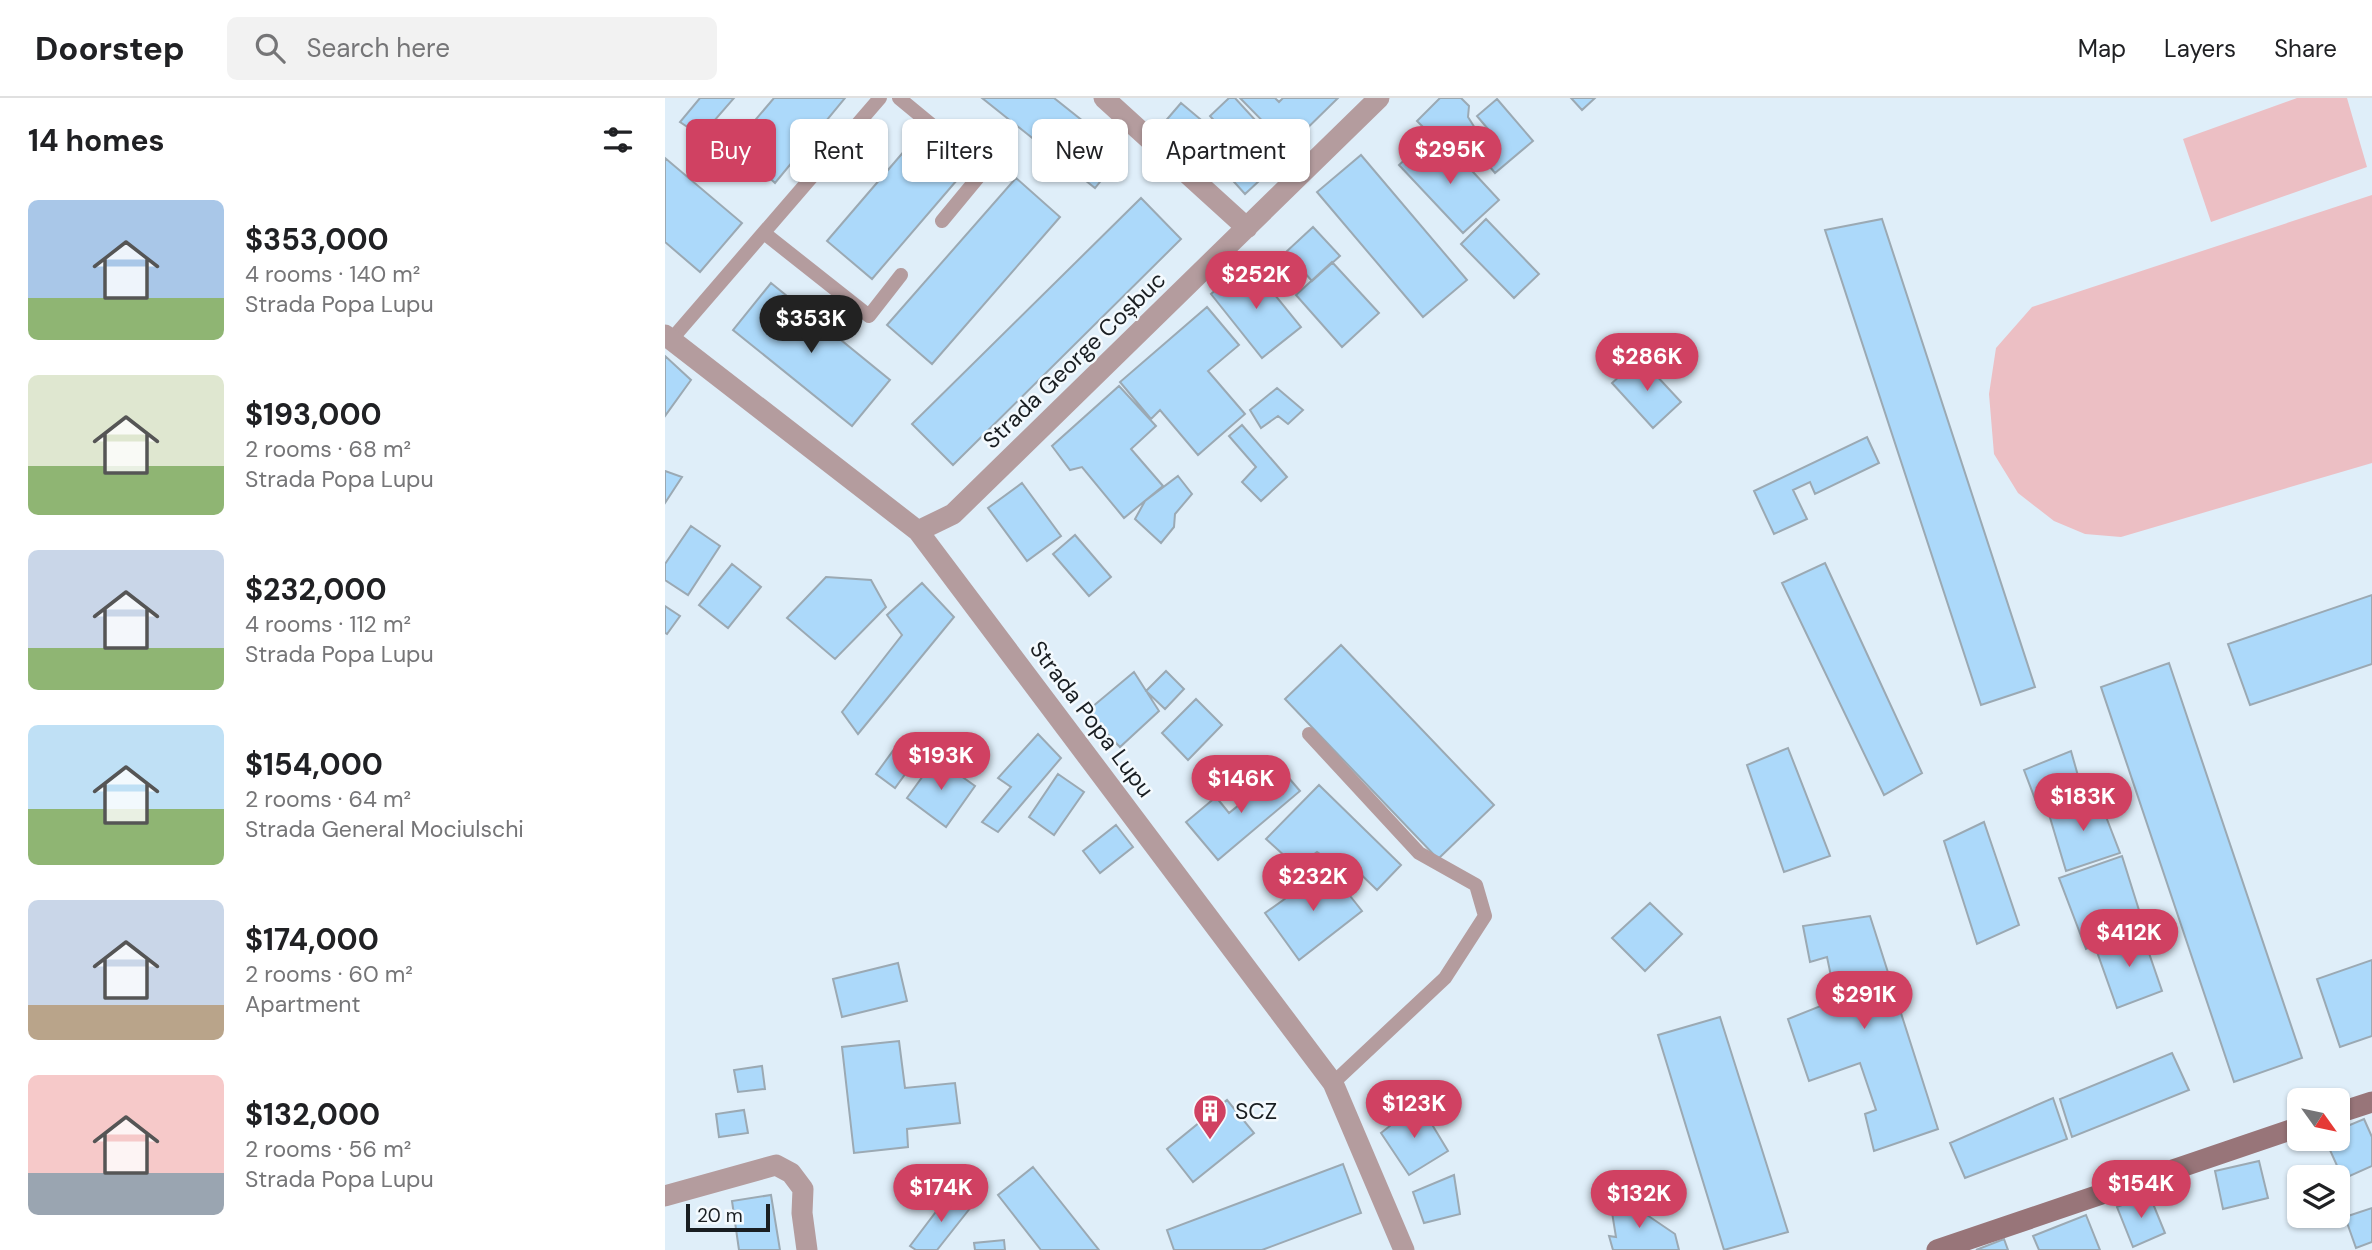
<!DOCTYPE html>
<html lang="en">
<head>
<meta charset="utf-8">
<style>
  :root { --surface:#fff; --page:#f2f2f2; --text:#202124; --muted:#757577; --line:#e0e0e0; --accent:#d04162 }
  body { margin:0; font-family:"DM Sans",sans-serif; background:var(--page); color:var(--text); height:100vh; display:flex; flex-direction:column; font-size:26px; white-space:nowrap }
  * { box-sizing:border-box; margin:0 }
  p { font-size:23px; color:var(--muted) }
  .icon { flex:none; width:38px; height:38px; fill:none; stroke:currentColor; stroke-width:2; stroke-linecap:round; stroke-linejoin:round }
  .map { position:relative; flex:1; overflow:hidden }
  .panel { display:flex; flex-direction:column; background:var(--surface); width:665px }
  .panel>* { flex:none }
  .banner { position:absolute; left:21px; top:21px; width:665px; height:63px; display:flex; gap:14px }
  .needle { width:46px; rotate:123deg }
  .controls { position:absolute; left:1622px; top:990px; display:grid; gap:14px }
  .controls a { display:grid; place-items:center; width:63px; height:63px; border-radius:10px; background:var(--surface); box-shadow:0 2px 5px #0004; font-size:35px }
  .scale { position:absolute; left:21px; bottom:18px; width:84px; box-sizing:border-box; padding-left:7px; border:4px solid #191e22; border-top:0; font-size:19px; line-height:24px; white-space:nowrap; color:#191e22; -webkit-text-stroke:5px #f4fafe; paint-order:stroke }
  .price { position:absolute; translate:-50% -60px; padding:0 16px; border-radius:24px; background:var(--accent); color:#fff; font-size:23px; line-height:46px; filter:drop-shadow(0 2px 4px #0008) }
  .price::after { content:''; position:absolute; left:50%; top:42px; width:21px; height:16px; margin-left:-10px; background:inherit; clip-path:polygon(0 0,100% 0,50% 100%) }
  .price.selected { background:#222; color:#fff }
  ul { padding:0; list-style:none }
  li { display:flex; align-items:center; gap:21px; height:175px; padding:0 28px }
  li span { display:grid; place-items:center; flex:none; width:196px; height:140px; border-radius:10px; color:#555 }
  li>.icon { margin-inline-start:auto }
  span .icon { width:84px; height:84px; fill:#fffc; stroke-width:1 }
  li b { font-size:30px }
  h2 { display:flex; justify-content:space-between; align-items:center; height:84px; padding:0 28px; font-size:30px }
  .chip { padding:0 24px; border-radius:10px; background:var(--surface); box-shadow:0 2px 5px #0004; font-size:24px; line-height:63px }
  .chip.selected { background:var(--accent); color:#fff }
  header { display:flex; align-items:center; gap:42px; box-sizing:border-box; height:98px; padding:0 35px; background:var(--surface); border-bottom:2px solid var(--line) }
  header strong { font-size:33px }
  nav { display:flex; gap:38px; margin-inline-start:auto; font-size:24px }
  .search { width:490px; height:63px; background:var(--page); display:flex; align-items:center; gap:18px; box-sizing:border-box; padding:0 24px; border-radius:10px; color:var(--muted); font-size:26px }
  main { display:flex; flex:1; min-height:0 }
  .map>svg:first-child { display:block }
</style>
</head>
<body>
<header>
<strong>Doorstep</strong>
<div class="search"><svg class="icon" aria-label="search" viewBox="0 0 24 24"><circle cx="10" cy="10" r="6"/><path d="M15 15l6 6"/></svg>Search here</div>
<nav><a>Map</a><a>Layers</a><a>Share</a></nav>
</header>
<main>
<section class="panel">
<h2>14 homes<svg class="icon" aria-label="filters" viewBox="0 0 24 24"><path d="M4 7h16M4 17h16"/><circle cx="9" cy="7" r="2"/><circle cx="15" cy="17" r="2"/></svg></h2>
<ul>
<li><span style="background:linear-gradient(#a9c7e8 70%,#8fb573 0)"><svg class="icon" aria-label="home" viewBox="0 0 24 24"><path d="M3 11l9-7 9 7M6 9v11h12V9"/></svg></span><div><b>$353,000</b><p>4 rooms · 140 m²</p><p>Strada Popa Lupu</p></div></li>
<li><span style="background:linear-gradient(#dfe7d0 65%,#8fb573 0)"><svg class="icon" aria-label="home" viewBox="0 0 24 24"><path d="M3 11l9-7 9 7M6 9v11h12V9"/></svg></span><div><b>$193,000</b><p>2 rooms · 68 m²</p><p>Strada Popa Lupu</p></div></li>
<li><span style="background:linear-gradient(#c9d6e8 70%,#8fb573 0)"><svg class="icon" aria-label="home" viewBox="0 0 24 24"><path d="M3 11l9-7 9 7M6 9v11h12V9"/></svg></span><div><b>$232,000</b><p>4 rooms · 112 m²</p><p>Strada Popa Lupu</p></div></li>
<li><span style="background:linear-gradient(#bfe0f5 60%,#8fb573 0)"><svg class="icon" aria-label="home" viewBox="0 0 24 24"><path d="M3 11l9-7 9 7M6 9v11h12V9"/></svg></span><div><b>$154,000</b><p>2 rooms · 64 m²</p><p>Strada General Mociulschi</p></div></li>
<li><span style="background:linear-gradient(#c9d6e8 75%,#b9a48a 0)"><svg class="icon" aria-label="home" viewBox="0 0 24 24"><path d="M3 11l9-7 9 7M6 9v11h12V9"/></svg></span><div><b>$174,000</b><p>2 rooms · 60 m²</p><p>Apartment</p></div></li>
<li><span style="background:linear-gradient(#f6c9c9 70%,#9aa5b1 0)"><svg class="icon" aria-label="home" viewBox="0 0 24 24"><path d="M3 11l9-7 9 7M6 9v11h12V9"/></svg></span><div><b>$132,000</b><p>2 rooms · 56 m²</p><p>Strada Popa Lupu</p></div></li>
</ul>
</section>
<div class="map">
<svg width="1707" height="1152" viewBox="0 0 1707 1152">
  <rect width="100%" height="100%" fill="#dfeef9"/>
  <path fill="#ecbfc4" d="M1632,0H1682L1702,69L1546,124L1518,41Z
    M1707,97V365L1456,439L1420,436L1389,423L1353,395L1329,356L1324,296L1331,250L1367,209Z"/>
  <path fill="#acd9fa" stroke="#9ba9b3" stroke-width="2" d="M35,0H69L36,38L15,24Z
    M109,0H180L110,85L69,47Z
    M317,0H389L458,55L430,90Z
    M564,0H570L622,57L580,96L552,65L571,47L545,18Z
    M575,0H610L614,4L618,0H673L623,49Z
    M775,0H796L804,8L803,19L810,30L784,55L752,23Z
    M906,0H930L917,12Z
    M832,1L868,43L830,75L811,52L828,37L812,18Z
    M516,5L553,36L535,57L498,26Z
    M253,37L298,75L207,181L162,143Z
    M760,43L785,69L795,60L834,102L798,135L734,67Z
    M696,57L802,182L758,219L652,94Z
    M0,60L77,125L35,174L0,144Z
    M351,80L395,119L267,266L222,227Z
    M476,100L516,141L288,367L247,326Z
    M821,121L874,176L849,200L796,146Z
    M1217,121L1370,589L1316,607L1160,132Z
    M648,129L675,158L647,183L621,154Z
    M667,164L714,215L677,249L631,197Z
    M584,165L636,229L597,260L546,196Z
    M106,185L225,282L187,328L68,232Z
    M542,209L574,247L543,273L580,316L533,357L495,312L486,321L455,284Z
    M0,258L26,282L0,318Z
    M975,260L1016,304L988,330L947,285Z
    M454,288L491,328L466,351L498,388L459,420L417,369L405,372L387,348Z
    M612,290L638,312L623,326L613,318L596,330L585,312Z
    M577,327L622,379L596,403L577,384L591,369L564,338Z
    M1202,339L1214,365L1150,396L1145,384L1128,392L1142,421L1109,436L1089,393Z
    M0,373L17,379L0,405Z
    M513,378L527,396L510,416L509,429L496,445L470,421L480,403Z
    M357,385L396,438L362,463L323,410Z
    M26,428L55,448L23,497L0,482V466Z
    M410,437L446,479L424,498L388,456Z
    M1160,465L1257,675L1219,697L1117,485Z
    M67,466L96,489L63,530L34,507Z
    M161,479L206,482L221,509L170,561L122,520Z
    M257,485L289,519L193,636L177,614L237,537L222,517Z
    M1707,497V566L1585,607L1563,546Z
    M0,508L15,518L2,536L0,535Z
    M676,547L829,707L773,761L620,601Z
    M1504,565L1637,960L1569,984L1436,589Z
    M501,573L519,591L500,611L481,593Z
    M469,574L494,613L455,649L421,614Z
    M531,601L557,627L523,662L497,635Z
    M373,636L396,660L333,734L317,724L346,689L333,680Z
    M238,639L257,653L230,690L211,676Z
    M1123,650L1165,758L1119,774L1082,667Z
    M1406,653L1417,692L1373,709L1359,672Z
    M271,660L310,688L281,729L242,700Z
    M617,672L635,693L553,762L521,724L551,699L564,715Z
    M393,676L419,694L389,737L364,719Z
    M654,687L736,767L712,792L676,757L670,766L652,754L632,769L601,741Z
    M1433,698L1455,755L1401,773L1383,713Z
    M1319,724L1354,827L1312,846L1279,743Z
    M451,727L468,749L435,775L418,753Z
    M1457,758L1478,825L1421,851L1394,780Z
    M663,770L697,813L634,862L600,815Z
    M985,805L1017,836L980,873L947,840Z
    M1205,818L1273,1031L1209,1053L1200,1016L1211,1012L1195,965L1144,983L1123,921L1171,902L1162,859L1145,864L1138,828Z
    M1476,832L1497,893L1452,910L1431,851Z
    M1707,862V938L1675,949L1652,881Z
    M233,865L242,903L177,919L168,881Z
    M1055,919L1123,1134L1059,1152L993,937Z
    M234,943L240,990L290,985L295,1025L242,1031L243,1049L189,1055L177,949Z
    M1507,955L1524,992L1407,1039L1395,1001Z
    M97,968L100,991L73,994L69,972Z
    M1388,1000L1402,1041L1300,1080L1285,1045Z
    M562,1002L589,1035L528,1084L502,1051Z
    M754,1005L783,1053L744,1077L716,1035Z
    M79,1012L83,1035L54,1039L51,1016Z
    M1699,1021L1707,1039V1068L1678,1081L1660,1041H1673V1032Z
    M1594,1063L1603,1100L1558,1111L1550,1073Z
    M678,1066L696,1115L597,1152H509L502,1132Z
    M368,1069L434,1152H376L333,1097Z
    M789,1077L795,1116L759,1125L748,1094Z
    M286,1094L306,1109L272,1152H251L245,1148Z
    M1484,1096L1500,1135L1468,1149L1452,1109Z
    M106,1097L115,1152H74L67,1103Z
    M957,1100L1010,1136L1014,1152H948L944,1138L951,1139L945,1102Z
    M1707,1110V1144L1691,1150L1680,1119Z
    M1421,1117L1435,1152H1374L1368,1138Z
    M1339,1141L1343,1152H1311Z
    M339,1142L340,1152H310L309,1145Z"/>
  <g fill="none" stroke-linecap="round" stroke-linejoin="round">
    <path stroke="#b49c9e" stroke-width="14" d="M234,0L320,71L277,123
      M99,135L204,218L236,177
      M6,242L215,0
      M644,636L754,755L811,787L820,818L780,880L668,985"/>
    <path stroke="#b49c9e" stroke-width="21" d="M439,0L582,130
      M0,237L253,433L668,985L739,1152
      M253,433L288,416L714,0
      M0,1098L111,1067L126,1075L138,1091L137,1115L142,1152"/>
    <path stroke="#987579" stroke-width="21" d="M1673,1015L1707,1004
      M1272,1152L1634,1029"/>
  </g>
  <defs>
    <g id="building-pin" transform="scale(1.75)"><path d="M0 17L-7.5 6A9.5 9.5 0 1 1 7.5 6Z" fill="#d04162" stroke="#f4fafe"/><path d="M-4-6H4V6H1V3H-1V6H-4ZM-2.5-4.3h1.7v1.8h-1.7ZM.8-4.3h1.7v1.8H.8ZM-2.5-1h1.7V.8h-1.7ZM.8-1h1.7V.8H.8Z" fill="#fff"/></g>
  </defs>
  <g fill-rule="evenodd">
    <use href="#building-pin" x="545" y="1013"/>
  </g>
  <g text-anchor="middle" stroke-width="5" stroke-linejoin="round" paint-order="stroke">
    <g font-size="23" fill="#191e22" stroke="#f4fafe">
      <text transform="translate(409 262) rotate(-44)" y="8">Strada George Coșbuc</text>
      <text transform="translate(427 621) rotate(53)" y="8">Strada Popa Lupu</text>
    </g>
    <g font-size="23" fill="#191e22" stroke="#f4fafe" text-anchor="start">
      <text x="570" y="1021">SCZ</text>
    </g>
  </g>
</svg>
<div class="controls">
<a><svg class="needle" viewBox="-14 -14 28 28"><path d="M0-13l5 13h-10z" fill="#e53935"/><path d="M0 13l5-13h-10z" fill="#757577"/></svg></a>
<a><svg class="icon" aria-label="layers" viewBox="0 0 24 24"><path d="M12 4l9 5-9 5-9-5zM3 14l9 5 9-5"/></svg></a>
</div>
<div class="scale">20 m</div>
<b class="price" style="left:785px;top:88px">$295K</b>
<b class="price" style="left:591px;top:213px">$252K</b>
<b class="price selected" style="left:146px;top:257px">$353K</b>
<b class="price" style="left:982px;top:295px">$286K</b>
<b class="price" style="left:276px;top:694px">$193K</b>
<b class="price" style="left:576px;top:717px">$146K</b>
<b class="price" style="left:1418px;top:735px">$183K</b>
<b class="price" style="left:648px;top:815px">$232K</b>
<b class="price" style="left:1464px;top:871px">$412K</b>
<b class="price" style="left:1199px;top:933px">$291K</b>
<b class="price" style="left:749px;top:1042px">$123K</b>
<b class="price" style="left:1476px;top:1122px">$154K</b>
<b class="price" style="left:276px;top:1126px">$174K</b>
<b class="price" style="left:974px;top:1132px">$132K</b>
<div class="banner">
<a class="chip selected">Buy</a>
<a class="chip">Rent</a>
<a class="chip">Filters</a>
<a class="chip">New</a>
<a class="chip">Apartment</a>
</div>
</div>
</main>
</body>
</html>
